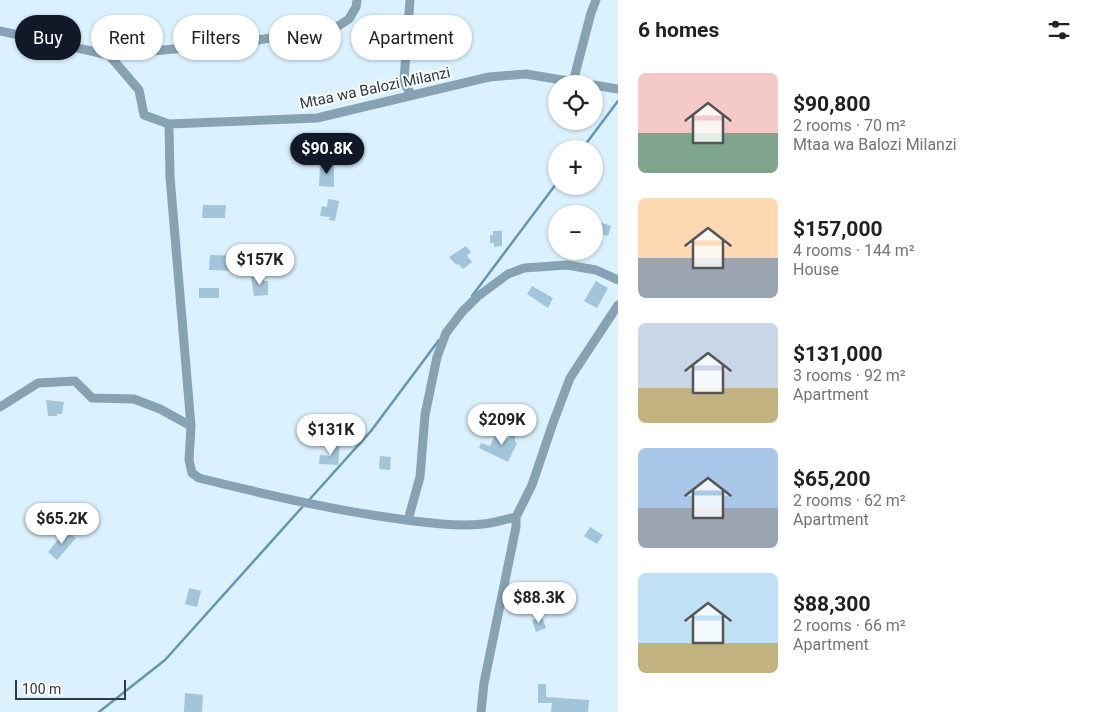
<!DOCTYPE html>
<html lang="en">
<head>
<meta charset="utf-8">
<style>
  :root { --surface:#fff; --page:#f6f6f6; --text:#202124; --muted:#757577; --accent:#111827 }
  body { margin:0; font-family:Roboto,sans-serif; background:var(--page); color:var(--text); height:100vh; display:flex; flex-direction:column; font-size:19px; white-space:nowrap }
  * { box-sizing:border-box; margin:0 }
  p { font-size:16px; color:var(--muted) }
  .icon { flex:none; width:28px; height:28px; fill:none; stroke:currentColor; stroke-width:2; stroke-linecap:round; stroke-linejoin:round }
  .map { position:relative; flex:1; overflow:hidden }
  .panel { display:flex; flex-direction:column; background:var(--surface); width:475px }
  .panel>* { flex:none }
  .top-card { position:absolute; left:15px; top:15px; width:475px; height:45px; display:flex; gap:10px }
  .controls { position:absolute; left:548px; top:75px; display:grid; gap:10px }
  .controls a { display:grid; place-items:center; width:55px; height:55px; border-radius:50%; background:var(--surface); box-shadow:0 1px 4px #0004; font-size:25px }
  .scale { position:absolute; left:15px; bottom:12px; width:111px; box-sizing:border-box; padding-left:5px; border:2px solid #2e3c44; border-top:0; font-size:14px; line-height:18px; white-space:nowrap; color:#2e3c44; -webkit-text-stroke:4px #fafafa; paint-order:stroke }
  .price { position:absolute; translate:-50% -42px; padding:0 11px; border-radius:18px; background:#fff; color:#222; font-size:16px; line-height:32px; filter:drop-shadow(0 1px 2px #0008) }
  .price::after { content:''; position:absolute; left:50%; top:30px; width:15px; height:11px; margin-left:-8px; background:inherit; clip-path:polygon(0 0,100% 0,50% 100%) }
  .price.active { background:var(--accent); color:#fff }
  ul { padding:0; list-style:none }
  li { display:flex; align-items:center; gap:15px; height:125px; padding:0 20px }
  li span { display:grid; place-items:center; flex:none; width:140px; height:100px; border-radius:8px; color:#555 }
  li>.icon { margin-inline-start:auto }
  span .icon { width:60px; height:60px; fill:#fffc; stroke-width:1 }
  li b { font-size:21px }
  h2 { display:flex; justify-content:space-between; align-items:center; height:60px; padding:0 20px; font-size:21px }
  .chip { padding:0 18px; border-radius:22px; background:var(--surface); box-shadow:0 1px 4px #0004; font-size:18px; line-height:45px }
  .chip.active { background:var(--accent); color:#fff }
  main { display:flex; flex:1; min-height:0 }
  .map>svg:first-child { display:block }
</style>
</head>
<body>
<main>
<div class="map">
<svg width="618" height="712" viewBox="0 0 618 712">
  <rect width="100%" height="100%" fill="#dbf1fe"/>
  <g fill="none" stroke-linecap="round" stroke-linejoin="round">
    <path stroke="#6296b3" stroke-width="2.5" d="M582,149L618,101
      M472,296L556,184
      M309,500L371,431L439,340
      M99,712L165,660L305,504"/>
  </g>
  <path fill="#a2c5d9" d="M320,164H334V187L319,186Z
    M328,199L339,201L335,221L329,220L330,217L320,216L322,206L327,207Z
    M203,205H226L225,218H202Z
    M599,222L611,226L608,236L598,233L599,230L597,229Z
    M493,231H502V246L494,247V243H490V235H493Z
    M466,246L471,252L467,256L472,262L463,269L458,264L456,265L449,257Z
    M210,255L243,256V271L209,270Z
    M251,277H264V281H268V295L254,296Z
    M596,281L608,288L597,308L584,301Z
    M532,286L553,298L548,308L527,294Z
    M199,288H219V298H199Z
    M46,400L64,402L62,414H57V416H48Z
    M509,429H515V442L517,443L508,462L479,448L481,443L490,446L496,433L509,439Z
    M331,443H340L338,465L319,464L320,455L331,456Z
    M380,456L391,457L390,470L379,469Z
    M590,527L603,535L597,544L584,536Z
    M66,530L76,538L57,560L48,552Z
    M189,588L201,591L197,607L185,604Z
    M542,617L546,628L536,632L532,620Z
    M538,684H546V697L589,700L588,712H551L552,703H538Z
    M185,693L203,695L202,712H184Z"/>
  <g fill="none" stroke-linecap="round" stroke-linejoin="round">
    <path stroke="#87a3b3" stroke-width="9" d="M410,0L404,80L405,85L412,95
      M0,31L109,55L239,43L335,28L349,19L356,7L357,0
      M109,55L139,90L144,115L169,124L317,118L489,77L526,74L586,84
      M573,82L591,13L596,0
      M594,85L618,89
      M169,124L170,177L191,426L189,460L192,473L199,478C263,494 327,509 392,518C422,522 453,527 483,524C494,523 505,519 516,517
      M0,407L38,383L75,381L92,398L134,399L160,409L191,426
      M408,520L420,477L425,415L437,357L446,333L462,312L477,297L508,274L524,268L567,265L596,270L618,280
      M481,712L484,683L516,527V517L532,485L553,423L570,378L618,305"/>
  </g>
  <g text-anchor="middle" stroke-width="4" stroke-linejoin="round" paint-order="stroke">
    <g font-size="15" fill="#2e3c44" stroke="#fafafa">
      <text transform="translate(375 88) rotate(-12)" y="5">Mtaa wa Balozi Milanzi</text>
    </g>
  </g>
</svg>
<div class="controls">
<a><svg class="icon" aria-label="locate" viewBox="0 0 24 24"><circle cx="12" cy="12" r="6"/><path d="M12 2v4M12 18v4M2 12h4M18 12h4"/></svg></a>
<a>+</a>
<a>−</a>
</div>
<div class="scale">100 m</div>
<b class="price active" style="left:327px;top:175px">$90.8K</b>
<b class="price" style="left:260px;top:286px">$157K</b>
<b class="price" style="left:502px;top:446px">$209K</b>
<b class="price" style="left:331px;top:456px">$131K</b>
<b class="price" style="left:62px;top:545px">$65.2K</b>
<b class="price" style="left:539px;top:624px">$88.3K</b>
<div class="top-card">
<a class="chip active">Buy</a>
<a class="chip">Rent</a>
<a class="chip">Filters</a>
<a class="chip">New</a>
<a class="chip">Apartment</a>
</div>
</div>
<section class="panel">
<h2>6 homes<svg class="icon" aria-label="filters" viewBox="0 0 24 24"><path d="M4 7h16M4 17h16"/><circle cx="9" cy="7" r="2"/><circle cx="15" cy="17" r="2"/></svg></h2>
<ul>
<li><span style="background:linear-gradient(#f6c9c9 60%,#7fa58c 0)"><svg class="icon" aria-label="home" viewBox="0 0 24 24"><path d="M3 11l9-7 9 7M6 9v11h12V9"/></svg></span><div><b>$90,800</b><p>2 rooms · 70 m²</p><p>Mtaa wa Balozi Milanzi</p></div></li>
<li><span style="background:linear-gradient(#ffd9b3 60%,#9aa5b1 0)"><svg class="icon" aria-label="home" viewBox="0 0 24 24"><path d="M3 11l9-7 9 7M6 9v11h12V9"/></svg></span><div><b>$157,000</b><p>4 rooms · 144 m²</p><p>House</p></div></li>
<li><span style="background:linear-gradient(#c9d6e8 65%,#c2b280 0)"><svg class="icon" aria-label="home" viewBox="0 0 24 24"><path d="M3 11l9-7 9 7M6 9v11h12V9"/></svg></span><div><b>$131,000</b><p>3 rooms · 92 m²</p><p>Apartment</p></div></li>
<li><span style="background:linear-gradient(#a9c7e8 60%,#9aa5b1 0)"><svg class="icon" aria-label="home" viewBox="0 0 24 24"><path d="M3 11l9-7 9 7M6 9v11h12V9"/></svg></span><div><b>$65,200</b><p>2 rooms · 62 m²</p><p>Apartment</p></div></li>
<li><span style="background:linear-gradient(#bfe0f5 70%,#c2b280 0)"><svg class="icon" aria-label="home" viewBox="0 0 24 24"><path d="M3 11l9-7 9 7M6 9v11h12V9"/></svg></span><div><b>$88,300</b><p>2 rooms · 66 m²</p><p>Apartment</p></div></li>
</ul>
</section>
</main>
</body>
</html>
